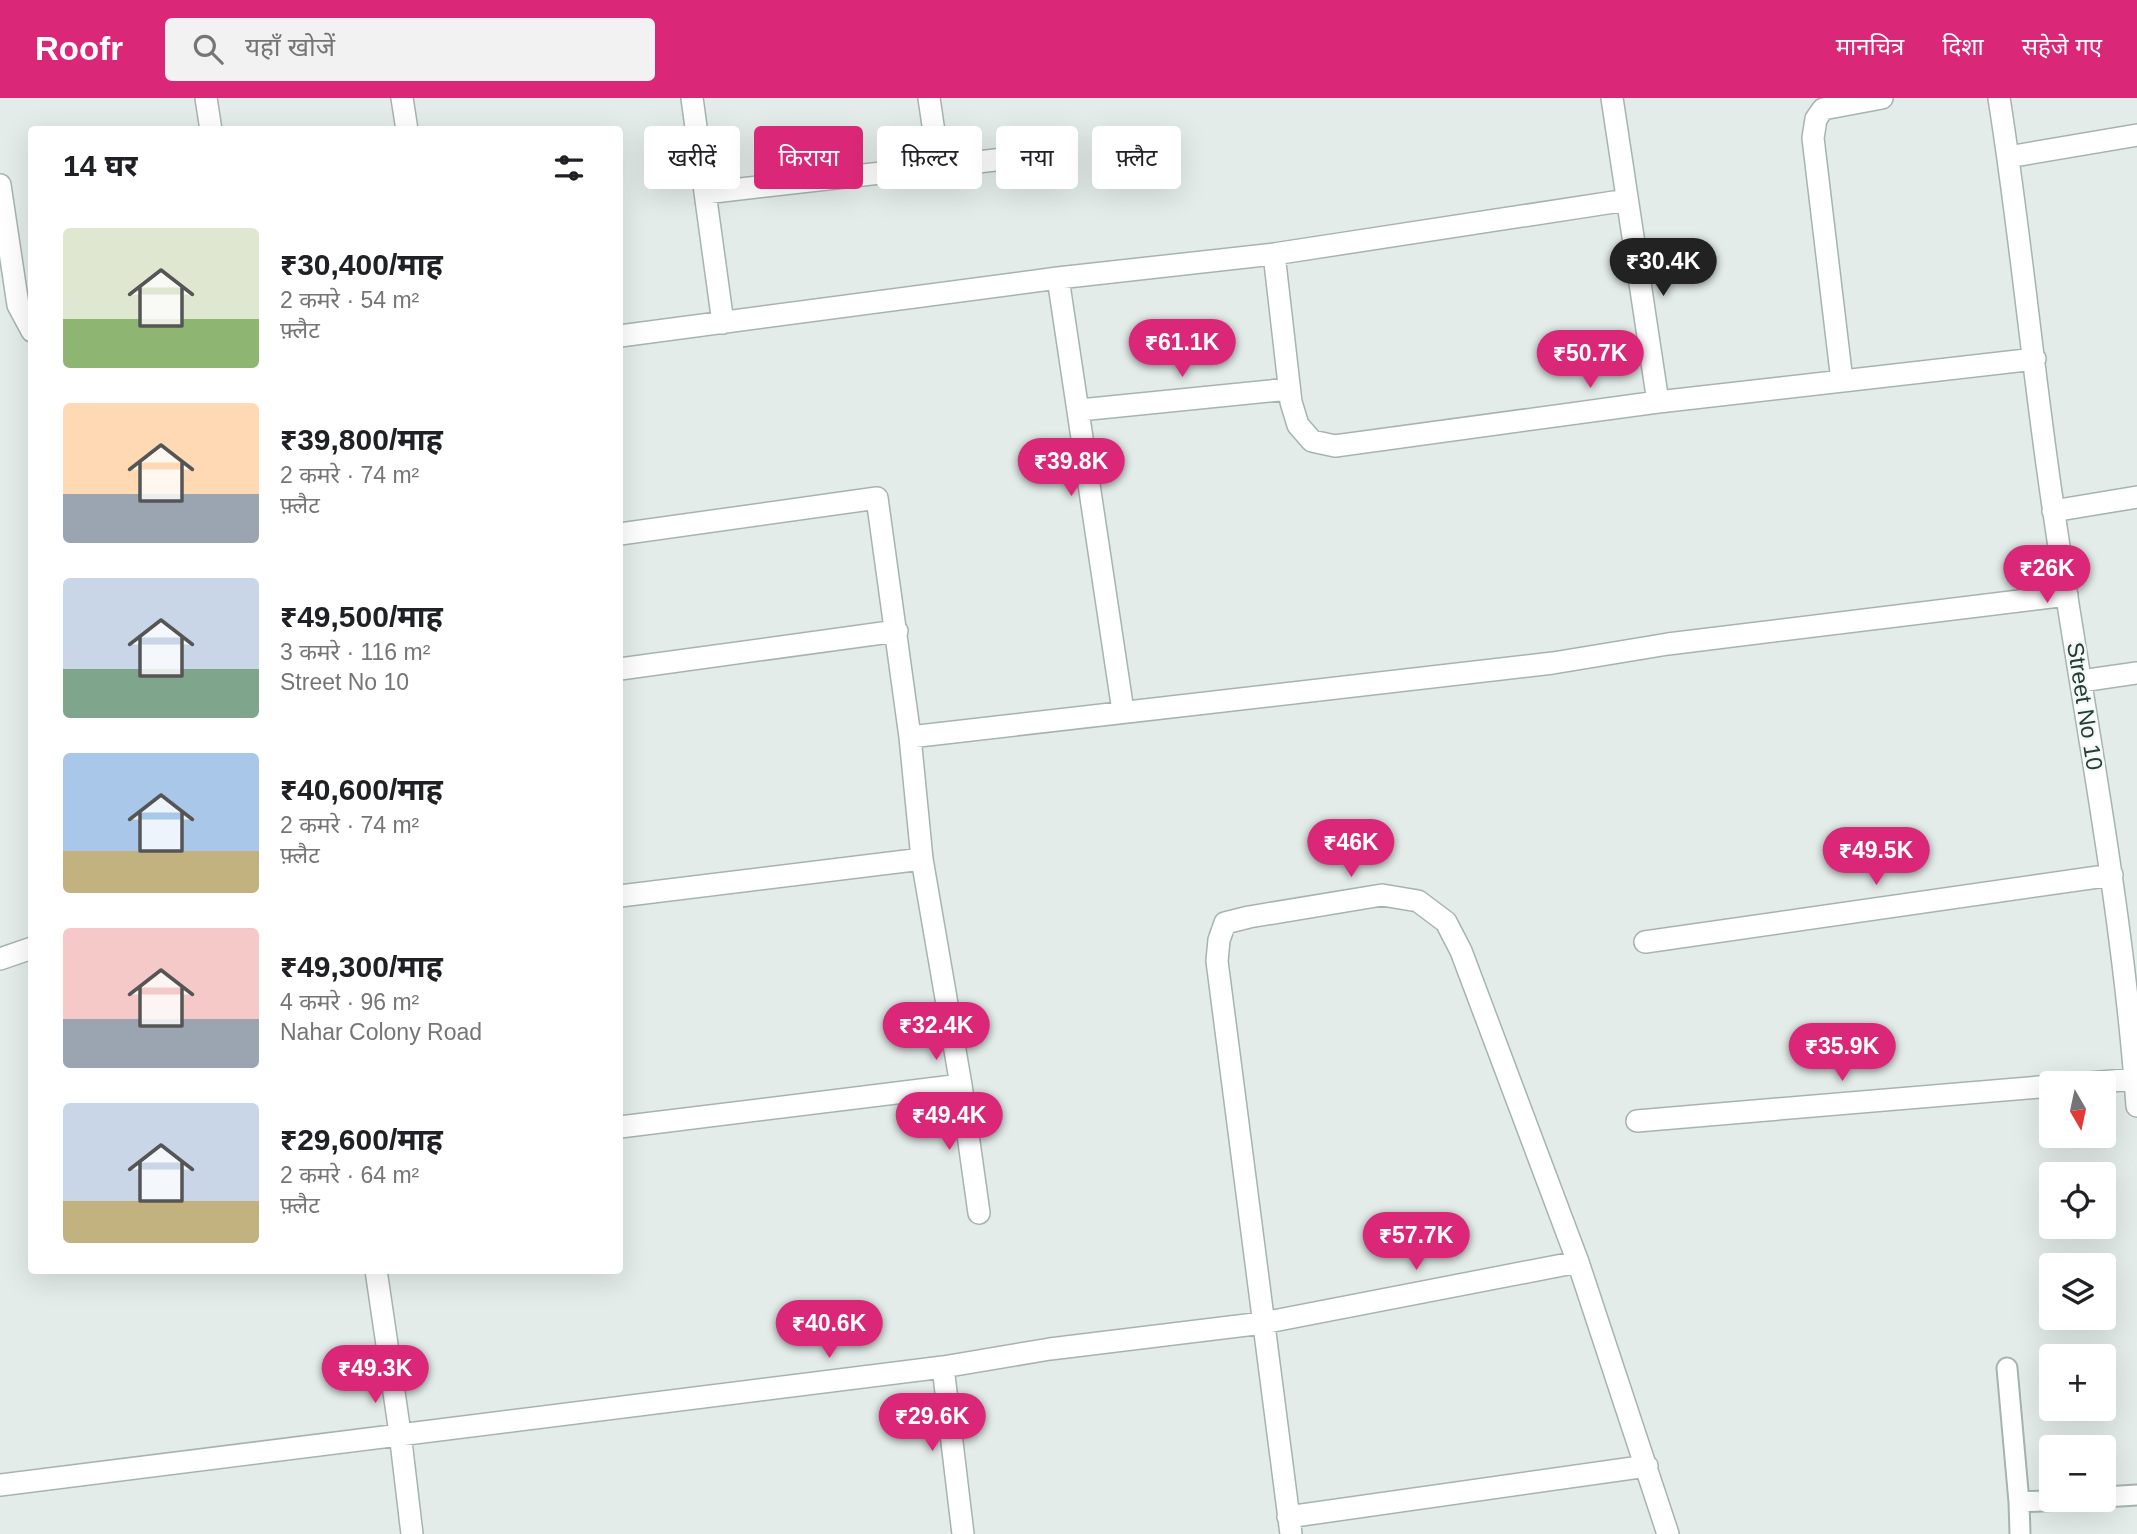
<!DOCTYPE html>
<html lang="hi">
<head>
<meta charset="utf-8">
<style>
  :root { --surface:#fff; --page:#f2f2f2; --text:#202124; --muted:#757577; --accent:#db2777 }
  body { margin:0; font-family:Arial,"Noto Sans Devanagari",sans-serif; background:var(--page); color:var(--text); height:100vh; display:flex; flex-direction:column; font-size:26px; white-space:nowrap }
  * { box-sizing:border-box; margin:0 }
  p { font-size:23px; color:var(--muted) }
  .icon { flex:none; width:38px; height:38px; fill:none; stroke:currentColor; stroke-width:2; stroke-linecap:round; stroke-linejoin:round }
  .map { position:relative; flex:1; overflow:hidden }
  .sheet { position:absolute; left:28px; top:28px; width:595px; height:1148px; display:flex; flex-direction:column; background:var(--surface); border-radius:7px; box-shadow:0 7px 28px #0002 }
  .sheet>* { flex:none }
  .top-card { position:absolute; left:644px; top:28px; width:665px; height:63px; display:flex; gap:14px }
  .needle { width:46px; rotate:171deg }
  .buttons { position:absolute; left:2039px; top:973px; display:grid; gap:14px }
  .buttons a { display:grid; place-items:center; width:77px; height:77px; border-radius:7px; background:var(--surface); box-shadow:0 7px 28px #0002; font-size:35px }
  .price { position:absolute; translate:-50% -60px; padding:0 16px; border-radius:24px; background:var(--accent); color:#fff; font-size:23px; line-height:46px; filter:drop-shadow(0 2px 4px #0008) }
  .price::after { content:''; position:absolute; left:50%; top:42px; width:21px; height:16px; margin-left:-10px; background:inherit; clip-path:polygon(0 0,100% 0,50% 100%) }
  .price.active { background:#222; color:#fff }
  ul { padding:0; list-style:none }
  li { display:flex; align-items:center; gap:21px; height:175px; padding:0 35px }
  li span { display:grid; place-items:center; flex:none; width:196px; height:140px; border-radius:7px; color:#555 }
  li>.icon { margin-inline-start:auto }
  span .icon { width:84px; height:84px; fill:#fffc; stroke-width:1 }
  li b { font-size:30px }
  h2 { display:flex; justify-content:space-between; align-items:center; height:84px; padding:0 35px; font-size:30px }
  .pill { padding:0 24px; border-radius:7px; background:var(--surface); box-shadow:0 7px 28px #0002; font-size:24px; line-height:63px }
  .pill.active { background:var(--accent); color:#fff }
  header { display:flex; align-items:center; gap:42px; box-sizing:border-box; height:98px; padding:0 35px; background:var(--accent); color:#fff }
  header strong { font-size:33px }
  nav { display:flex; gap:38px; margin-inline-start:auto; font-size:24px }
  .search { width:490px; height:63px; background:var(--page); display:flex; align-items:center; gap:18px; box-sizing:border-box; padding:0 24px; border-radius:7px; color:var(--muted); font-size:26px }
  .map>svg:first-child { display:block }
</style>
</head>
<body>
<header>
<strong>Roofr</strong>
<div class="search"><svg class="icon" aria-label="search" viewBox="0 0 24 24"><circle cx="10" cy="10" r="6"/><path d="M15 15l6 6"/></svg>यहाँ खोजें</div>
<nav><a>मानचित्र</a><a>दिशा</a><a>सहेजे गए</a></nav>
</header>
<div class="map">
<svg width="2137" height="1436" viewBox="0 0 2137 1436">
  <rect width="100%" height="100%" fill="#e3ece9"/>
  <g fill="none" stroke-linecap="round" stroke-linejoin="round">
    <g stroke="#a6b4b0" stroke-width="23">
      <path id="service" d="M2007,1270L2019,1404
        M2104,1399L2137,1397
        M2020,1436L2019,1404L2062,1402"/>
    </g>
    <g stroke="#a6b4b0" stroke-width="24">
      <path id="minor" d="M206,0L211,32
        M402,0L407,32
        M692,0L723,225
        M929,0L939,68
        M1612,0L1658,304
        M1999,0C2021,138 2033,277 2054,415C2083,613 2123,809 2137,1008
        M2008,59L2137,37
        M0,87L18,207L32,233
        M705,95L1004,61
        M1274,156L1291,304L1298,327L1312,343L1335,348L1658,304L2035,261
        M1058,180L1123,613
        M620,238L1058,180L1274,156L1627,102
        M1842,283L1813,40L1816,21L1823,11L1882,0
        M1080,312L1289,291
        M2053,413L2137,399
        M620,436L877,400L910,639L1553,565L1668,546L2067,497
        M620,571L897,533
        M2081,583L2137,575
        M620,798L922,761
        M1645,844L2112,777
        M0,861L32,850
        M2089,985L2135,981
        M961,987L979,1115
        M1637,1023L2051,988
        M620,1029L961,987L922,761L910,639
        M376,1172L400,1335L412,1436
        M943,1269L963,1436
        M0,1387L943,1269L1050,1251L1263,1225L1578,1164
        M1288,1419L1647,1368
        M1291,1436L1217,863L1219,842L1225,825L1249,819L1382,797L1418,803L1446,824L1461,853L1578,1164L1668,1436"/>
    </g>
    <use href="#service" stroke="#fff" stroke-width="19"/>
    <use href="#minor" stroke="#fff" stroke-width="21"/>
  </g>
  <g text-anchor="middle" stroke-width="5" stroke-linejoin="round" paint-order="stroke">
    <g font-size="23" fill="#243d37" stroke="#f4f9f7">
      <text transform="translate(2085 608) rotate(81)" y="8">Street No 10</text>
    </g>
  </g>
</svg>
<div class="buttons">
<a><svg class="needle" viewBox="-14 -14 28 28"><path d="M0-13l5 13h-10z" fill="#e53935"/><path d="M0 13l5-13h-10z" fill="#757577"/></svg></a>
<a><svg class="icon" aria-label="locate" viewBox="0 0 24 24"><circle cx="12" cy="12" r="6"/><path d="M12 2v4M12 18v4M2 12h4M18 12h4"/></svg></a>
<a><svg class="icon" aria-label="layers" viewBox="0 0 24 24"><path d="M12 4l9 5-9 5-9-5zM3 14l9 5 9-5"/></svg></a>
<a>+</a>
<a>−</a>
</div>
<b class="price active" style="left:1663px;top:200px">₹30.4K</b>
<b class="price" style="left:1182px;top:281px">₹61.1K</b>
<b class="price" style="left:1590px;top:292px">₹50.7K</b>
<b class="price" style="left:1071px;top:400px">₹39.8K</b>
<b class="price" style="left:2047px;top:507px">₹26K</b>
<b class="price" style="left:1351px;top:781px">₹46K</b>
<b class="price" style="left:1876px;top:789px">₹49.5K</b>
<b class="price" style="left:936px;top:964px">₹32.4K</b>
<b class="price" style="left:1842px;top:985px">₹35.9K</b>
<b class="price" style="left:949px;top:1054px">₹49.4K</b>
<b class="price" style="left:1416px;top:1174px">₹57.7K</b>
<b class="price" style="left:829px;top:1262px">₹40.6K</b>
<b class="price" style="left:375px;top:1307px">₹49.3K</b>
<b class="price" style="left:932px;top:1355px">₹29.6K</b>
<div class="top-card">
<a class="pill">खरीदें</a>
<a class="pill active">किराया</a>
<a class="pill">फ़िल्टर</a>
<a class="pill">नया</a>
<a class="pill">फ़्लैट</a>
</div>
<section class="sheet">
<h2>14 घर<svg class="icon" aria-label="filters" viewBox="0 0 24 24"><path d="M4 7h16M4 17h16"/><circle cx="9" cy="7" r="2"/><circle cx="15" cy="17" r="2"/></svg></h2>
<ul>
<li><span style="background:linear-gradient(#dfe7d0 65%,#8fb573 0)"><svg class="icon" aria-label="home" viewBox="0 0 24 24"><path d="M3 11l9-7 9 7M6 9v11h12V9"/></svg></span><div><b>₹30,400/माह</b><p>2 कमरे · 54 m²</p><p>फ़्लैट</p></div></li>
<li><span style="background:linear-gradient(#ffd9b3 65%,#9aa5b1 0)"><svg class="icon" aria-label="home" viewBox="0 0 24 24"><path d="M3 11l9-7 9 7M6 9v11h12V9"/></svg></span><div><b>₹39,800/माह</b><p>2 कमरे · 74 m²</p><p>फ़्लैट</p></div></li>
<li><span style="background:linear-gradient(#c9d6e8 65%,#7fa58c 0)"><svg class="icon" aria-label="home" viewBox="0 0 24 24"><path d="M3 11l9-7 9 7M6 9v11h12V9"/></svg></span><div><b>₹49,500/माह</b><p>3 कमरे · 116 m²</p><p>Street No 10</p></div></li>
<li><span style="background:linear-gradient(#a9c7e8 70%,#c2b280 0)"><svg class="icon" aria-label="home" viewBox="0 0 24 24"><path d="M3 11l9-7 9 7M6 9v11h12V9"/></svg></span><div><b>₹40,600/माह</b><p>2 कमरे · 74 m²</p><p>फ़्लैट</p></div></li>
<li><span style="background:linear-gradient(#f6c9c9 65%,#9aa5b1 0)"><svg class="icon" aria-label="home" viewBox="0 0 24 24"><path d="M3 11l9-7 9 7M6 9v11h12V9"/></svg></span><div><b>₹49,300/माह</b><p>4 कमरे · 96 m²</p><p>Nahar Colony Road</p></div></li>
<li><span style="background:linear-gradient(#c9d6e8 70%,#c2b280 0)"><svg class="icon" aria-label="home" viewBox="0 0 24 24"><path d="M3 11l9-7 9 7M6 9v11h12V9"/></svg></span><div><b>₹29,600/माह</b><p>2 कमरे · 64 m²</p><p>फ़्लैट</p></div></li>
</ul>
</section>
</div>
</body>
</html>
